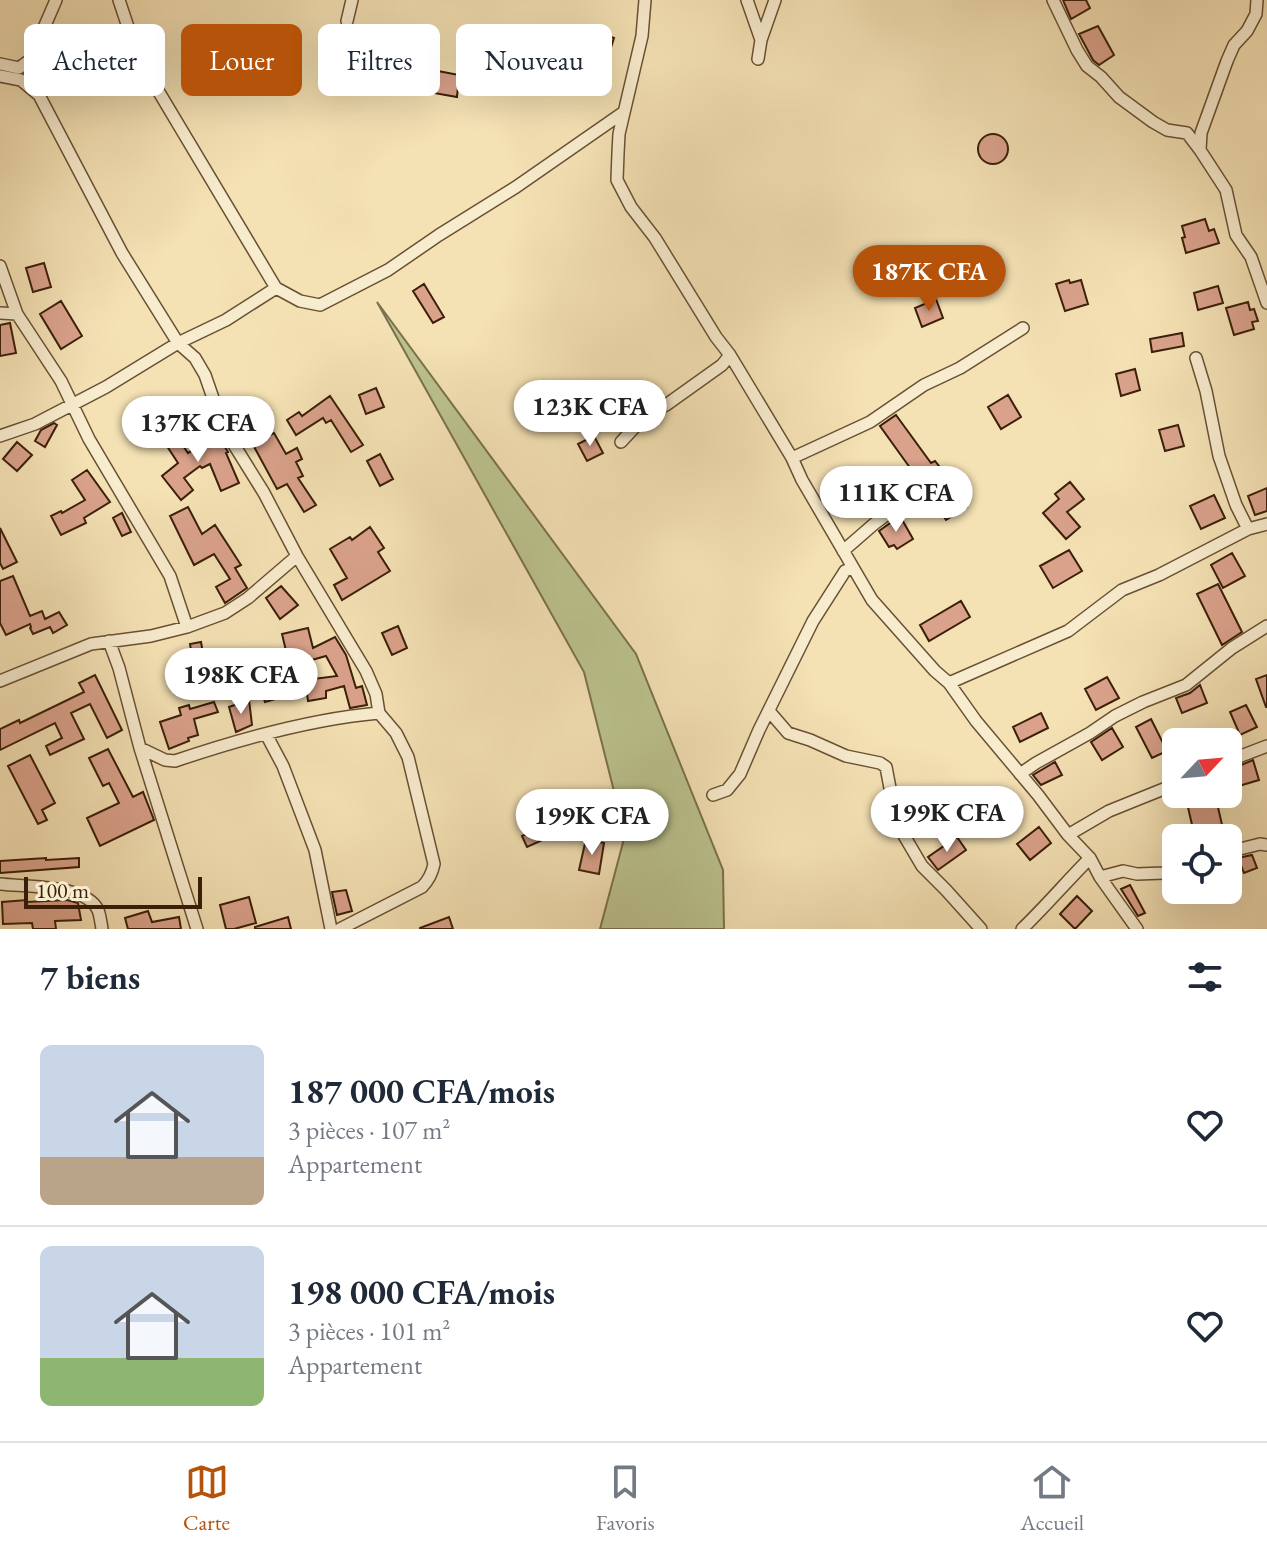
<!DOCTYPE html>
<html lang="fr">
<head>
<meta charset="utf-8">
<style>
  :root { --surface:#fff; --page:#f6f6f7; --text:#1f2937; --muted:#747a83; --line:#e0e1e3; --accent:#b45309 }
  body { margin:0; font-family:"EB Garamond",serif; background:var(--page); color:var(--text); height:100vh; display:flex; flex-direction:column; font-size:30px; white-space:nowrap }
  * { box-sizing:border-box; margin:0 }
  p { font-size:26px; color:var(--muted) }
  .icon { flex:none; width:44px; height:44px; fill:none; stroke:currentColor; stroke-width:2; stroke-linecap:round; stroke-linejoin:round }
  .map { position:relative; height:929px; overflow:hidden }
  .sheet { display:flex; flex-direction:column; background:var(--surface); flex:1 }
  .sheet>* { flex:none }
  .banner { position:absolute; left:24px; top:24px; width:800px; height:72px; display:flex; gap:16px }
  .needle { width:52px; rotate:64deg }
  .fabs { position:absolute; left:1162px; top:728px; display:grid; gap:16px }
  .fabs a { display:grid; place-items:center; width:80px; height:80px; border-radius:12px; background:var(--surface); box-shadow:0 8px 32px #0002; font-size:40px }
  .scale { position:absolute; left:24px; bottom:20px; width:178px; box-sizing:border-box; padding-left:8px; border:4px solid #3b1f09; border-top:0; font-size:22px; line-height:28px; white-space:nowrap; color:#3b1f09; -webkit-text-stroke:6px #f8ecce; paint-order:stroke }
  .price { position:absolute; translate:-50% -68px; padding:0 18px; border-radius:28px; background:#fff; color:#222; font-size:26px; line-height:52px; filter:drop-shadow(0 2px 4px #0008) }
  .price::after { content:''; position:absolute; left:50%; top:48px; width:24px; height:18px; margin-left:-12px; background:inherit; clip-path:polygon(0 0,100% 0,50% 100%) }
  .price.on { background:var(--accent); color:#fff }
  ul { padding:0; list-style:none }
  li { display:flex; align-items:center; gap:24px; height:200px; padding:0 40px }
  li+li { border-top:2px solid var(--line) }
  li span { display:grid; place-items:center; flex:none; width:224px; height:160px; border-radius:12px; color:#555 }
  li>.icon { margin-inline-start:auto }
  span .icon { width:96px; height:96px; fill:#fffc; stroke-width:1 }
  li b { font-size:34px }
  h2 { display:flex; justify-content:space-between; align-items:center; height:96px; padding:0 40px; font-size:34px }
  .pill { padding:0 28px; border-radius:12px; background:var(--surface); box-shadow:0 8px 32px #0002; font-size:28px; line-height:72px }
  .pill.on { background:var(--accent); color:#fff }
  .menu { display:flex; justify-content:space-around; align-items:center; height:112px; border-top:2px solid var(--line); background:var(--surface); font-size:22px; color:var(--muted) }
  .menu a { display:grid; justify-items:center; gap:4px }
  .menu .on { color:var(--accent) }
  .map>svg:first-child { display:block }
</style>
</head>
<body>
<div class="map">
<svg width="1267" height="929" viewBox="0 0 1267 929">
  <rect width="100%" height="100%" fill="#f4e1b4"/>
  <filter id="stains"><feTurbulence type="fractalNoise" baseFrequency=".0025" numOctaves="4"/><feColorMatrix values="0 0 0 0 .2 0 0 0 0 .09 0 0 0 0 .02 0 0 0 .5 -.17"/></filter>
  <radialGradient id="worn" r=".72"><stop offset=".6" stop-color="#630" stop-opacity="0"/><stop offset="1" stop-color="#630" stop-opacity=".3"/></radialGradient>
  <path fill="#bbc38e" stroke="#7b714c" stroke-width="2" d="M377,302L636,654L723,870L724,929H600L625,835L584,672Z"/>
  <path fill="#daa28b" stroke="#3b1f09" stroke-width="2" d="M1063,0H1086L1090,8L1071,19Z
    M1098,26L1114,55L1099,65L1093,60L1079,34Z
    M583,28L614,38L609,54L593,50Z
    M438,71L459,75L457,97L434,93Z
    M978 149a15 15 0 1 1 30 0a15 15 0 1 1-30 0Z
    M1205,219L1209,231L1214,229L1219,243L1186,253L1182,238L1185,237L1182,226Z
    M44,263L51,287L33,292L26,268Z
    M1069,280L1070,283L1081,280L1088,304L1065,311L1056,284Z
    M424,284L444,317L433,323L413,291Z
    M1218,286L1223,303L1198,310L1194,293Z
    M936,299L943,318L922,327L915,308Z
    M61,301L82,336L61,349L40,314Z
    M1248,302L1250,310L1254,309L1258,321L1252,322L1254,329L1234,335L1226,308Z
    M10,323L16,353L0,356V325Z
    M1182,333L1184,346L1152,352L1150,339Z
    M1135,369L1140,390L1121,396L1116,374Z
    M376,388L384,407L366,414L359,395Z
    M1008,395L1021,417L1001,429L988,407Z
    M330,396L363,445L351,452L331,420L326,423L323,418L296,435L287,420L299,412L302,416Z
    M257,410L268,436L274,433L286,454L297,448L302,459L296,462L303,476L298,478L316,505L304,512L287,484L277,489L246,432L242,434L236,420Z
    M896,415L931,463L935,461L946,475L943,477L954,494L958,492L967,507L946,520L933,500L937,497L916,470L913,472L880,426Z
    M54,423L57,425L45,447L35,441L41,430Z
    M1178,425L1184,446L1165,451L1159,430Z
    M172,429L188,453L217,434L228,452L226,453L239,483L221,491L210,464L202,468L200,466L184,478L193,490L181,500L162,476L178,463L161,437Z
    M594,436L603,453L587,461L578,444Z
    M17,442L32,455L17,471L3,459Z
    M380,454L393,479L380,486L367,461Z
    M87,470L110,502L84,518L86,523L61,535L51,516L61,511L62,513L85,500L72,480Z
    M1070,482L1084,499L1067,512L1080,527L1066,539L1043,513L1059,499L1055,494Z
    M1267,488V511L1255,515L1248,496Z
    M1214,495L1225,518L1201,529L1190,506Z
    M188,507L202,534L215,525L241,565L235,568L247,588L225,603L216,587L230,579L214,554L194,565L170,516Z
    M122,513L131,532L122,536L113,518Z
    M900,516L913,539L897,549L894,545L889,547L879,531Z
    M370,527L384,548L378,552L390,571L342,600L334,585L347,578L330,549L350,537L352,540Z
    M0,528L17,562L3,569L0,563Z
    M1069,550L1082,571L1053,588L1040,566Z
    M1232,553L1245,576L1223,588L1211,565Z
    M13,576L30,616L42,611L45,619L59,612L67,625L53,633L50,627L33,634L30,628L31,627L30,624L6,635L0,623V581Z
    M1218,584L1242,632L1222,645L1197,594Z
    M281,586L298,605L280,619L266,598Z
    M961,601L970,617L929,641L920,625Z
    M398,626L407,648L392,655L382,633Z
    M308,628L313,648L335,637L346,655L356,688L362,686L367,705L350,708L344,686L326,691V698L308,701L305,680L337,676L326,656L287,667L284,655H287L282,634Z
    M201,642L206,670L180,677L179,665L193,663L190,644Z
    M245,668L248,678L242,680V681L222,687L219,675Z
    M95,675L122,730L107,738L90,704L71,713L84,739L50,755L46,746L62,738L55,723L0,750V729L19,720L20,723L84,692L79,683Z
    M1267,675V707H1266L1256,679Z
    M1107,677L1119,698L1096,710L1085,689Z
    M285,682L289,695L265,702L260,686Z
    M1200,685L1207,703L1182,713L1176,698L1190,693Z
    M249,700L252,725L236,732L229,707Z
    M214,702L218,712L194,719L198,735L188,738L189,741L169,749L160,722L181,715L179,708L189,705L190,709Z
    M1246,705L1257,727L1240,735L1230,712Z
    M1041,713L1048,728L1020,742L1013,727Z
    M1151,719L1167,751L1152,758L1136,727Z
    M1112,728L1123,747L1102,760L1091,742Z
    M108,749L133,797L143,792L154,820L100,846L87,818L119,803L109,783L103,786L89,758Z
    M30,755L55,803L42,810L47,820L38,824L8,766Z
    M1253,760L1259,780L1239,786L1234,768Z
    M1055,762L1062,775L1041,785L1033,775Z
    M1185,794H1215L1225,838H1195Z
    M542,827L547,838L527,847L522,836Z
    M1039,827L1051,843L1030,860L1017,844Z
    M957,837L966,850L938,870L928,857Z
    M586,839L604,843L599,874L579,870Z
    M1252,855L1257,868L1244,873L1238,858Z
    M46,858V860L79,858V867L0,873V861Z
    M1130,885L1145,913L1138,916L1121,889Z
    M346,890L352,911L337,915L332,892Z
    M1077,896L1092,911L1075,929L1060,914Z
    M249,897L256,923L234,929H226L220,905Z
    M27,900V902L67,900L78,903L81,920L55,921L56,929H33L32,923L3,924L2,902Z
    M148,911L152,922L179,917L181,929H128L125,918Z
    M288,917L291,929H255V927Z
    M449,917L453,929H420V928Z"/>
  <g fill="none" stroke-linecap="round" stroke-linejoin="round">
    <g stroke="#695034" stroke-width="14">
      <path id="street" d="M645,0L642,36L619,134L618,153L617,180L631,207L655,238L716,337L730,355L792,458L802,480L872,600L935,671L949,683L976,721L1038,795L1068,835L1090,858L1100,877L1137,929
        M747,0L761,40L758,59
        M1053,0L1077,50L1087,66L1101,77L1119,97L1153,122L1167,130L1187,133L1200,150L1226,190L1236,235L1251,257L1267,303
        M347,21L352,0
        M761,40L775,0
        M0,64L19,68L30,60L56,0
        M0,76L21,80L39,95L122,253L178,343L195,358L205,375L223,427L264,493L297,556L366,671L376,694L379,713L396,733L408,757L434,864C432,874 429,880 422,887L340,929
        M1200,150L1201,133L1227,61L1234,45L1247,31L1256,14L1257,0
        M0,266L17,314L61,381L89,439L170,576L187,627
        M276,288L300,301L320,305L388,270L439,235L516,187L624,112
        M0,313L17,314
        M1196,358L1206,391L1219,456L1236,505L1248,529
        M0,436L35,424L106,387L178,343L226,320L276,288L138,57L119,0
        M621,442L647,414L666,405L722,365L730,355
        M792,458L870,422L924,385L960,368L1023,328
        M843,551L874,524L905,501
        M109,641L119,668L140,748L197,929
        M0,681L91,644L151,636L187,627L225,613L248,598L297,556
        M949,683L1068,631L1122,590L1159,575L1248,529L1267,524
        M769,711L788,733L810,740L846,756L880,763L886,767L895,814L902,832L922,866L946,890L981,929
        M266,734L283,766L315,850L331,929
        M140,748L165,760L175,761C240,739 310,719 379,713
        M1228,761L1267,746
        M1020,774L1036,763L1090,733L1115,716L1143,702L1186,685L1232,648L1267,626
        M713,795L727,790L740,774L759,730L813,621L845,571L852,568
        M1068,835L1109,811L1176,784
        M1228,852L1260,844L1267,845
        M1100,877L1123,871L1137,874L1164,873L1176,868
        M0,884C25,887 86,884 98,910C100,915 101,923 102,929
        M1022,929C1046,906 1067,881 1090,858"/>
    </g>
    <use href="#street" stroke="#f8ecce" stroke-width="11"/>
  </g>
  <rect width="100%" height="100%" filter="url(#stains)"/>
  <rect width="100%" height="100%" fill="url(#worn)"/>
</svg>
<div class="fabs">
<a><svg class="needle" viewBox="-14 -14 28 28"><path d="M0-13l5 13h-10z" fill="#e53935"/><path d="M0 13l5-13h-10z" fill="#747a83"/></svg></a>
<a><svg class="icon" aria-label="locate" viewBox="0 0 24 24"><circle cx="12" cy="12" r="6"/><path d="M12 2v4M12 18v4M2 12h4M18 12h4"/></svg></a>
</div>
<div class="scale">100 m</div>
<b class="price on" style="left:929px;top:313px">187K CFA</b>
<b class="price" style="left:590px;top:448px">123K CFA</b>
<b class="price" style="left:198px;top:464px">137K CFA</b>
<b class="price" style="left:896px;top:534px">111K CFA</b>
<b class="price" style="left:241px;top:716px">198K CFA</b>
<b class="price" style="left:947px;top:854px">199K CFA</b>
<b class="price" style="left:592px;top:857px">199K CFA</b>
<div class="banner">
<a class="pill">Acheter</a>
<a class="pill on">Louer</a>
<a class="pill">Filtres</a>
<a class="pill">Nouveau</a>
</div>
</div>
<section class="sheet">
<h2>7 biens<svg class="icon" aria-label="filters" viewBox="0 0 24 24"><path d="M4 7h16M4 17h16"/><circle cx="9" cy="7" r="2"/><circle cx="15" cy="17" r="2"/></svg></h2>
<ul>
<li><span style="background:linear-gradient(#c9d6e8 70%,#b9a48a 0)"><svg class="icon" aria-label="home" viewBox="0 0 24 24"><path d="M3 11l9-7 9 7M6 9v11h12V9"/></svg></span><div><b>187 000 CFA/mois</b><p>3 pièces · 107 m²</p><p>Appartement</p></div><svg class="icon" aria-label="heart" viewBox="0 0 24 24"><path d="M12 20l-8-8c-3-5 5-10 8-4 3-6 11-1 8 4z"/></svg></li>
<li><span style="background:linear-gradient(#c9d6e8 70%,#8fb573 0)"><svg class="icon" aria-label="home" viewBox="0 0 24 24"><path d="M3 11l9-7 9 7M6 9v11h12V9"/></svg></span><div><b>198 000 CFA/mois</b><p>3 pièces · 101 m²</p><p>Appartement</p></div><svg class="icon" aria-label="heart" viewBox="0 0 24 24"><path d="M12 20l-8-8c-3-5 5-10 8-4 3-6 11-1 8 4z"/></svg></li>
</ul>
</section>
<nav class="menu">
<a class="on"><svg class="icon" aria-label="map" viewBox="0 0 24 24"><path d="M3 6l6-2 6 2 6-2v14l-6 2-6-2-6 2zM9 4v14M15 6v14"/></svg>Carte</a>
<a><svg class="icon" aria-label="saved" viewBox="0 0 24 24"><path d="M7 4h10v16l-5-4-5 4z"/></svg>Favoris</a>
<a><svg class="icon" aria-label="home" viewBox="0 0 24 24"><path d="M3 11l9-7 9 7M6 9v11h12V9"/></svg>Accueil</a>
</nav>
</body>
</html>
